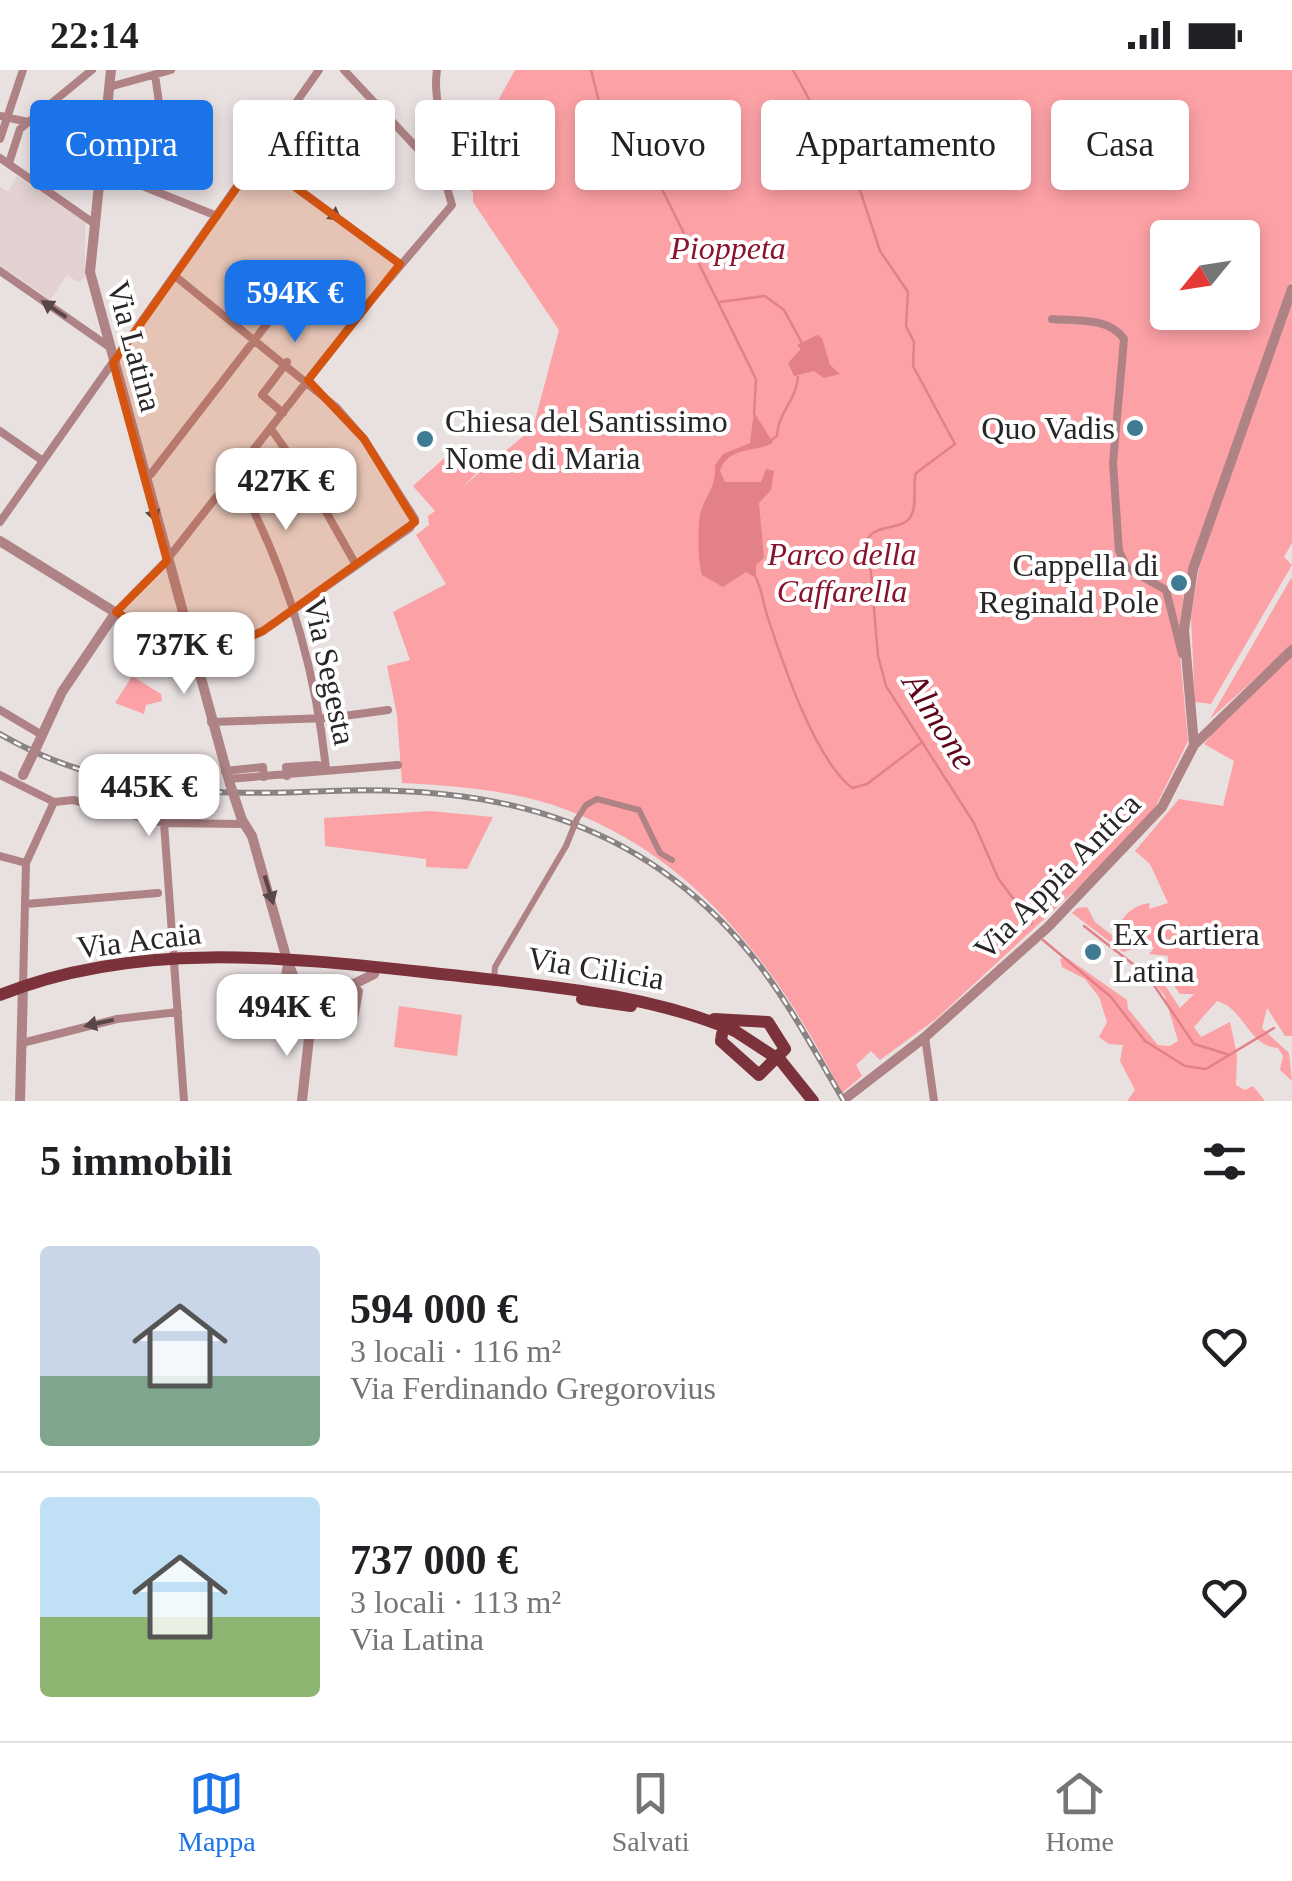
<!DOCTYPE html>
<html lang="it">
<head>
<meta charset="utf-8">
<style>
  :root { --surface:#fff; --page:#f6f6f6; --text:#202124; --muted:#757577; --line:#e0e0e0; --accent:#1a73e8 }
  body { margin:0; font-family:Georgia,serif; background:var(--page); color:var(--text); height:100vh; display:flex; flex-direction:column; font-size:38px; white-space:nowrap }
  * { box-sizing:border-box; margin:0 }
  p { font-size:32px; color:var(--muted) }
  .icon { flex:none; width:55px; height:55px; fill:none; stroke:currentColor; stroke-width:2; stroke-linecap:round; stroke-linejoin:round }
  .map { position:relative; height:1031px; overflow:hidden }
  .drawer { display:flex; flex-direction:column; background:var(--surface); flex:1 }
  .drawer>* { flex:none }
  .guide { position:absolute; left:30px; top:30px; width:1232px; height:90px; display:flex; gap:20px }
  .needle { width:65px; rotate:240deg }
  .fabs { position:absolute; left:1150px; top:150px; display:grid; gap:20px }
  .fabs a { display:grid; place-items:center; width:110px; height:110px; border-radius:10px; background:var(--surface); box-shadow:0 5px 15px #0003; font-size:50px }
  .price { position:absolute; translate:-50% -85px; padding:0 22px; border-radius:20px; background:#fff; color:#222; font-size:32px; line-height:65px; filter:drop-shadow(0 2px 5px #0008) }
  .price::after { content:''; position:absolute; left:50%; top:60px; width:30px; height:22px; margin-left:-15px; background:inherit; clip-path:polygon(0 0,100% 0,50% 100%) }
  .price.selected { background:var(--accent); color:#fff }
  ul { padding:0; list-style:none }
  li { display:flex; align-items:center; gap:30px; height:250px; padding:0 40px }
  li+li { border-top:2px solid var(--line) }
  li span { display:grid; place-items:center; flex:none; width:280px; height:200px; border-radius:10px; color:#555 }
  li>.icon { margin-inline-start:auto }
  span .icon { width:120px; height:120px; fill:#fffc; stroke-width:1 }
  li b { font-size:42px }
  h2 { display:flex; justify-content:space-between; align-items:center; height:120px; padding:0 40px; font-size:42px }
  .chip { padding:0 35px; border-radius:10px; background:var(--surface); box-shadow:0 5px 15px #0003; font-size:35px; line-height:90px }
  .chip.selected { background:var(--accent); color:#fff }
  .status { display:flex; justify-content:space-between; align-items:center; height:70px; padding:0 50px; background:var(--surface); direction:ltr }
  .status svg { height:28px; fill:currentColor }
  .tabs { display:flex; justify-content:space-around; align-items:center; height:140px; border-top:2px solid var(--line); background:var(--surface); font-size:28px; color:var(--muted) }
  .tabs a { display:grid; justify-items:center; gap:5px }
  .tabs .selected { color:var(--accent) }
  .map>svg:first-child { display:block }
</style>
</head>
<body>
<div class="status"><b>22:14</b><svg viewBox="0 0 49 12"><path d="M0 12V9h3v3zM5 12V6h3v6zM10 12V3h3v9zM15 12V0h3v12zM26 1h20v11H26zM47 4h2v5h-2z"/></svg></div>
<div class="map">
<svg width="1292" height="1031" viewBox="0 0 1292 1031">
  <rect width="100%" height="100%" fill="#e9e0e0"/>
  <path fill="#e3d1d1" d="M17,106L85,152V208L78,212L67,205L50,230L0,195V117L8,122Z"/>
  <path fill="#fca1a6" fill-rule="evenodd" d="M515,0H1292V211L1185,509L1179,574L1188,671L1149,750L1132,768L936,949L880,990L871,981L856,995L862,1006L842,1023C781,903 699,789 567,740C514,720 457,716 402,713L397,645L387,596L410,590L393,542L446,514L416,465L429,455L428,446L435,441L413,416L460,374L482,398L460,419L533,358L559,260L473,132V122L452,109L448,57L495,36ZM1168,168H1242V242H1168Z
    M1292,230V473L1284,487L1292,495L1211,634L1195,632L1191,547L1199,497Z
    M1292,508V576L1210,649L1290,510Z
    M1292,584V966H1285L1267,938L1262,958L1289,983L1292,1011L1280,1000L1283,986L1278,978C1248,976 1244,938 1217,931L1194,957L1201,967L1230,952L1237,985L1236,1015L1245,1020L1253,1016L1265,1031H1127L1135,1020L1120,991L1123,975L1109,974L1099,967L1107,952L1099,927L1085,909L1062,897L1060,889L1067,888L1127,930L1128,939L1158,975L1170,976L1178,971L1165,926L1147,905V899H1154L1180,938L1194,924H1180L1168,907V886L1149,884L1154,878L1150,874L1123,882L1072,843L1077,838L1087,837L1095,852L1127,877L1132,872L1124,867L1121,851C1129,840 1136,835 1150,833L1149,839L1168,833L1150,794L1135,781L1179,729L1223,736L1234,691L1204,674L1228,643Z
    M132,606L161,624L162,631L146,635L144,644L115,633Z
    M430,741L493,747L467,799L426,797V789L325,776L324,748Z
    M399,936L462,945L457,986L394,977Z"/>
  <path fill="#e28187" d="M817,265L822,268L830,295L840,304L824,308L814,301L794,306L788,293L801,279L797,275Z
    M754,342L773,373C753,383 728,376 720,401L725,412H761L766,399L774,401L771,420L759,433L764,488L756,495V508L746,502L723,517L702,505C698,494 697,452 701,441C707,424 717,414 715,395L723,384L750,373Z"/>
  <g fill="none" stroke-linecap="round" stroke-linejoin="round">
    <path stroke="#e28187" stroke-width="2.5" d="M591,0L600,36L638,58L656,77L658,111L756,309L754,344
      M793,0L861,123L880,181L908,222L906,256L914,272L913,296L955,374L916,403C912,416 918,433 911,446C903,461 879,453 868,468L878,586L886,616L974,753L998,808L1032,854
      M720,232L765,226L784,240L802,273
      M770,371L777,366C778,342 797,329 798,307
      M756,508C762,520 763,532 767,545C782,591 814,688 852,718L867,714L921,673
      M1084,856L1147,905L1194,974L1227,984
      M1043,870L1111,927L1145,971L1185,996L1206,999L1274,958"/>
    <path stroke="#af8385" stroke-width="6" d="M577,749L586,735L597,729L639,740L660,783L672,790
      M494,909L495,897L566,776"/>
    <path stroke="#af8385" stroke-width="8" d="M437,0C431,37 454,72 444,107
      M155,5L164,67
      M109,17L171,0
      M0,46L28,52
      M0,69L23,0
      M0,88L92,152
      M257,89L400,194
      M9,93L20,59L92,0
      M105,101L217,146
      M0,201L108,276
      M175,206L336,337L364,369L415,449L410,458L263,561L196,591
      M1052,249C1076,251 1109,247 1124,269L1113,393L1119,481L1127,498L1166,520L1182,584
      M283,343L262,325L287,292
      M271,359L312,417L355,493
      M0,361L43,391
      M151,404L290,224
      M235,405C286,497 315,595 326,699
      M0,452L319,0
      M116,542L166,491L367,235L452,135L444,107L344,0
      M0,640L42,665
      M211,652L329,648L388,640
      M225,701L263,697L264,707
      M0,705L54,732L26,793
      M287,706L286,697L318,695L326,699
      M228,709L398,695
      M54,732L73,730L164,753L243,754
      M164,753L184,1031
      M0,786L26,793
      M26,834L158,823
      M287,894L280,938L304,943L311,950L323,945L354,949L359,921L351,913
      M23,916L26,793
      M925,967L934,1031
      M22,973L117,949L178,942"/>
    <path stroke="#af8385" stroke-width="10" d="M111,0L90,202L230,714
      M0,471L194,591
      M1194,675L1292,580
      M37,676L62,622L116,542
      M242,750L252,766L287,890L311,950L302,1031
      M311,950L340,921L374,904
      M846,1028L925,967L1048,857L1162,737L1194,675L1184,560L1193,499L1292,219
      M20,1031L23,916"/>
    <path stroke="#7b323a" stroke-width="12" d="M0,925C146,866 309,890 460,906C554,917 647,924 735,961
      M582,929L631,936
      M714,949L768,952L785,979L759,1005L721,971L722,964"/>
    <g stroke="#8a8384" stroke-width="6">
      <path id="rail" d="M0,664C105,725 212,726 330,721C502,714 651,753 760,896C792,938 817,986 844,1031"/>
    </g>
    <use href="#rail" stroke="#fff" stroke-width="2.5" stroke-dasharray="8" stroke-linecap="butt"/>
    <path stroke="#af8385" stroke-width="6" d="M566,776L577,749"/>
    <path stroke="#af8385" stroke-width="10" d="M23,705L37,676
      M230,714L242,750"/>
    <path stroke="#7b323a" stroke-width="12" d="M735,961L781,991L813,1031"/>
  </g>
  <defs><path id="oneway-solid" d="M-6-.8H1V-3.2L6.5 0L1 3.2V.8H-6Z" transform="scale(2.5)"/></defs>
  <g fill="#594748">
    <use href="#oneway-solid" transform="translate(329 141) rotate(37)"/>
    <use href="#oneway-solid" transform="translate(54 239) rotate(-146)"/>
    <use href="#oneway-solid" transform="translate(152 438) rotate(74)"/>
    <use href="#oneway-solid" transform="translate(269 820) rotate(73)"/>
    <use href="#oneway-solid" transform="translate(99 953) rotate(168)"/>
  </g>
  <path fill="#d5540f" fill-opacity="0.2" stroke="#d5540f" stroke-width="8" stroke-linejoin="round" d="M257,89L400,194L308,310L364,369L415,452L263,561L195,591L187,564L173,576L116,542L167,491L113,293Z"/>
  <g fill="#3f7b92" stroke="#fff" stroke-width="4">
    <circle cx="1135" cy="358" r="10"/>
    <circle cx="425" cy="369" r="10"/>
    <circle cx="1179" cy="513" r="10"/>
    <circle cx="1093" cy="882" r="10"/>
  </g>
  <g text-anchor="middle" stroke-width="8" stroke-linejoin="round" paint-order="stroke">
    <g font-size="32" font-style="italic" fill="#89132c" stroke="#fff">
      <text x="728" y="189">Pioppeta</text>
      <text x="842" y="495">Parco della<tspan x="842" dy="37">Caffarella</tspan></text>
    </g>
    <g font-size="32" fill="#2a2627" stroke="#fff">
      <text transform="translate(135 276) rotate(75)" y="11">Via Latina</text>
      <text transform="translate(330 601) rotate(78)" y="11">Via Segesta</text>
      <text transform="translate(1057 806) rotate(-45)" y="11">Via Appia Antica</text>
      <text transform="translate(139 870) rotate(-7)" y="11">Via Acaia</text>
      <text transform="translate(596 898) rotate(9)" y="11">Via Cilicia</text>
    </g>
    <g font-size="32" fill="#2a2627" stroke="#fff" text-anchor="start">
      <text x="445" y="362">Chiesa del Santissimo<tspan x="445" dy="37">Nome di Maria</tspan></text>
      <text x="1115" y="369" text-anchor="end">Quo Vadis</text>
      <text x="1159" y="506" text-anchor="end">Cappella di<tspan x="1159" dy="37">Reginald Pole</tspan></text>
      <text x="1113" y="875">Ex Cartiera<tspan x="1113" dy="37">Latina</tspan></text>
    </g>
    <g font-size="35" font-style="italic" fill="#5f051b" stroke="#fff">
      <text transform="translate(940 651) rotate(58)" y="12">Almone</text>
    </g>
  </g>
</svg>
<div class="fabs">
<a><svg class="needle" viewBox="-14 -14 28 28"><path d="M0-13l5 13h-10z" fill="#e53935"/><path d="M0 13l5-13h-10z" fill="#757577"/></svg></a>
</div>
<b class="price selected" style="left:295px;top:275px">594K €</b>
<b class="price" style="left:286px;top:463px">427K €</b>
<b class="price" style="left:184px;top:627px">737K €</b>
<b class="price" style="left:149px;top:769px">445K €</b>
<b class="price" style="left:287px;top:989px">494K €</b>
<div class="guide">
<a class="chip selected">Compra</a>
<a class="chip">Affitta</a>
<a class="chip">Filtri</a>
<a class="chip">Nuovo</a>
<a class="chip">Appartamento</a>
<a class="chip">Casa</a>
</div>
</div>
<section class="drawer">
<h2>5 immobili<svg class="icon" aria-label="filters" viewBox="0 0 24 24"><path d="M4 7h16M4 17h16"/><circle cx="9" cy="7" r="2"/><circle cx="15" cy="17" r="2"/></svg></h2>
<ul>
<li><span style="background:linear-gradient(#c9d6e8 65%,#7fa58c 0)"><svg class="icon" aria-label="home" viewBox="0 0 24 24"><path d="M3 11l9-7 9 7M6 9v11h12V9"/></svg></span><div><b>594 000 €</b><p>3 locali · 116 m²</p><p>Via Ferdinando Gregorovius</p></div><svg class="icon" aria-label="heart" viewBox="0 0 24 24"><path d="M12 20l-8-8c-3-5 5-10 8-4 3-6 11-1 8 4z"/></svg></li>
<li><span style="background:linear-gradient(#bfe0f5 60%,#8fb573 0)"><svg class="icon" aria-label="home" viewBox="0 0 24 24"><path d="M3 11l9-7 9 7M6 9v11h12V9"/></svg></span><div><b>737 000 €</b><p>3 locali · 113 m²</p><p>Via Latina</p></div><svg class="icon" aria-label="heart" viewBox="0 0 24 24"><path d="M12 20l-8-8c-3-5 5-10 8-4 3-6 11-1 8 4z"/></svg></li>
</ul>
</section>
<nav class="tabs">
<a class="selected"><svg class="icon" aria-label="map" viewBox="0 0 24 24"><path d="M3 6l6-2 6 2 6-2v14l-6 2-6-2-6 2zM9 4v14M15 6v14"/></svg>Mappa</a>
<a><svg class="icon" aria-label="saved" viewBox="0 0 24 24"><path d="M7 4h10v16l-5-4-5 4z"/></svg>Salvati</a>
<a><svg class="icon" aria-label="home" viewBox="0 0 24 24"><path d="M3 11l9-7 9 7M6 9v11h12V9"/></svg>Home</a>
</nav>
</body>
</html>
